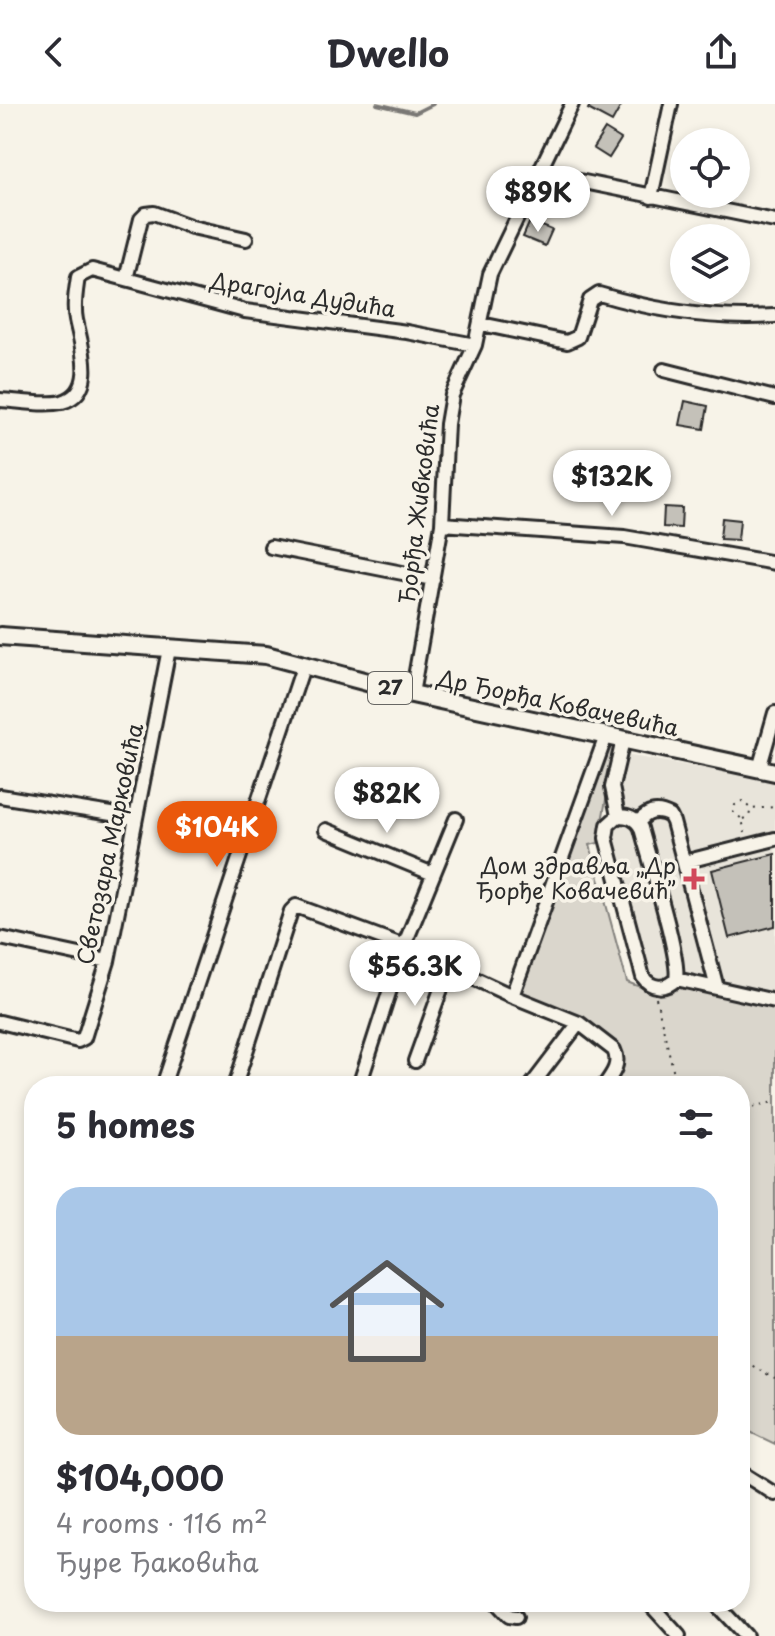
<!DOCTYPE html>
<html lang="en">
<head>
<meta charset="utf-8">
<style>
  :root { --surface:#fff; --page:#f2f2f3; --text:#2b2b33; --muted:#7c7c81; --accent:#ea580c }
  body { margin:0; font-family:"Playpen Sans",sans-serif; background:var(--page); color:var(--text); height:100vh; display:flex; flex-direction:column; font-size:30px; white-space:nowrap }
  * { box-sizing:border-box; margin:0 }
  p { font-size:26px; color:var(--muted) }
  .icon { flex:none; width:44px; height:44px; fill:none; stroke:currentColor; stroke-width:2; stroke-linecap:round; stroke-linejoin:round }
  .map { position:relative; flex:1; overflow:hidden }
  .sheet { position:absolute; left:24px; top:972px; width:726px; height:536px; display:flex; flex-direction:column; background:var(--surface); border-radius:32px; box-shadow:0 4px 12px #0003 }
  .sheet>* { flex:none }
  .controls { position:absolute; left:670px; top:24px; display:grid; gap:16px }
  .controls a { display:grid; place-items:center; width:80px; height:80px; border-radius:50%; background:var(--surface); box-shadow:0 4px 12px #0003; font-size:40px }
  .price { position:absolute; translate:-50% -68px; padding:0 18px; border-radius:28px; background:#fff; color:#222; font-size:26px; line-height:52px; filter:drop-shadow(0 2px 4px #0008) }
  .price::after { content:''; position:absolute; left:50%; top:48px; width:24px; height:18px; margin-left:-12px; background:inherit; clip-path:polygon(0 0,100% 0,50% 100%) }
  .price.on { background:var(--accent); color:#fff }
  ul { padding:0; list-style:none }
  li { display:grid; align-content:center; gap:16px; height:424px; padding:0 32px }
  li span { display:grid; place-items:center; height:248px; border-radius:24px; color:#555 }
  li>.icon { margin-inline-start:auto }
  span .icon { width:144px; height:144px; fill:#fffc; stroke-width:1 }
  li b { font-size:34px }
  h2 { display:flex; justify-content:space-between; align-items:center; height:96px; padding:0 32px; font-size:34px }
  header { display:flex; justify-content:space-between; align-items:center; height:104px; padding:0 32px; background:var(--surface); font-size:36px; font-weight:700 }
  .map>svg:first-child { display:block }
</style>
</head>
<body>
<header><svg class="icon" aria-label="back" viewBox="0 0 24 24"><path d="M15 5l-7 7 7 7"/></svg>Dwello<svg class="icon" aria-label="share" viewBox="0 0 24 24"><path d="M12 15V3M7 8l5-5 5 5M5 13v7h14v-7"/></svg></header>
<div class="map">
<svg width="775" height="1532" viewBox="0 0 775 1532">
  <rect width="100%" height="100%" fill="#f7f3e8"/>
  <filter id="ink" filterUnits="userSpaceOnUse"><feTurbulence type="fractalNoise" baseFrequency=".0125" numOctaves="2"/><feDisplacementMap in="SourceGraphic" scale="16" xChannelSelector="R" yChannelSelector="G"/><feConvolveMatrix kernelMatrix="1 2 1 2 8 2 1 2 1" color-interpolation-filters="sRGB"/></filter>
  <g filter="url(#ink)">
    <path fill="#e8e4da" d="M625,651L775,676V892L720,879L638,881L637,867L606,721L618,657Z"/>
    <path fill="#dad6cc" stroke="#82807c" stroke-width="2" d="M608,639L616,641L598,739L590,741L627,878C646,886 661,888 681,882L775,903V1340L740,1323V982H610C616,974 625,965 624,954C623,929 540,900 519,891Z"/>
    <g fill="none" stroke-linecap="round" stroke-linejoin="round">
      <path stroke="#7a7874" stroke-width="4" d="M377,0L415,9L433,0"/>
    </g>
    <path fill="#c4c1b9" stroke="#2b2b2b" stroke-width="2" d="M591,0H617L621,2L612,18L588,5Z
      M605,25L621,35L609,54L593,44Z
      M530,117L552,126L545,142L523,133Z
      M685,297L708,302L704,325L680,321Z
      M664,403L682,404L681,424L663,423Z
      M722,414L740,416L738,436L720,435Z
      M775,750V822L729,834L712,766Z"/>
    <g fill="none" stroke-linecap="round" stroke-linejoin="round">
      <g stroke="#2b2b2b" stroke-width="18">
        <path id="minor" d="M540,69L775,117
          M651,93L671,0
          M126,175L245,207L407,228L475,241
          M481,220L567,238L578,233L590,196L599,190C656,207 715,216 775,212
          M664,266L775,294
          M0,296C19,297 44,302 62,298C98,288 81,241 76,216C73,202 76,187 78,173L92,166L126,175L141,115L146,110L154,109L192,123L246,135
          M442,420L624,433L775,459
          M271,443L433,475
          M412,590L442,420L447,320L452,291L475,241L490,170L572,0
          M623,636L612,683L618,712L608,721L606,734L643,873C651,885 666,886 676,875L775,897
          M759,665L775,609
          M0,692L136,714
          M618,712C628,712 636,714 641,724C648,752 681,854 676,875
          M638,719C647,707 657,705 670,712L673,718L717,884
          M326,726L433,770
          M684,758L775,735
          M0,834L108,857
          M512,892L606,632
          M0,918L78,937L84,934L108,857L169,545
          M415,957L449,863
          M163,982L304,560
          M235,982L291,807L296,802L404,842L512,892L579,919L614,946C621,960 612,971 604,982
          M359,982L404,842L456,715
          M531,982L579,919
          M740,1368L775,1390
          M496,1498L509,1512L516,1513
          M648,1498L679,1532
          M714,1498L746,1532"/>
      </g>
      <g stroke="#2b2b2b" stroke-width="22">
        <path id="major" d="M0,532L266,551L412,590L775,668"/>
      </g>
      <path stroke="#2b2b2b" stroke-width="2" stroke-dasharray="2 6" stroke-linecap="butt" d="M743,715L749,712L751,705
        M745,729L742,715L733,708L735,701L742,697L751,705L775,703
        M656,894L677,982
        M740,1004L756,1001
        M740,1012L758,1001L775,998
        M740,1252L757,1265L775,1274"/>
      <use href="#minor" stroke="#f7f3e8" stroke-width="12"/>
      <use href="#major" stroke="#f7f3e8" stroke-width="16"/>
    </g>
  </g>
  <path fill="#d1495b" stroke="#f7f3e8" stroke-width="3" d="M690 763h8v8h8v8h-8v8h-8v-8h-8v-8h8z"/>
  <g text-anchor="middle" stroke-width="7" stroke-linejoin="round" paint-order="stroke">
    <rect fill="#f7f3e8" stroke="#686764" stroke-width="2" x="368" y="568" width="44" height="32" rx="6"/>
    <g font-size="20" font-weight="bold" fill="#2b2b2b">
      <text x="390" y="591">27</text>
    </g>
    <g font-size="22" fill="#2b2b2b" stroke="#f7f3e8">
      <text transform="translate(303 191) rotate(9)" y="8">Драгојла Дудића</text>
      <text transform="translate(419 400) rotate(-83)" y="8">Ђорђа Живковића</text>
      <text transform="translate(558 599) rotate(12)" y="8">Др Ђорђа Ковачевића</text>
      <text transform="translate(110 740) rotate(-78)" y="8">Светозара Марковића</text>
    </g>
    <g font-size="22" fill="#2b2b2b" stroke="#f7f3e8" text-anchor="end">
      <text x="676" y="770">Дом здравља „Др<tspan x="676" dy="25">Ђорђе Ковачевић”</tspan></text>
    </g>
  </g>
</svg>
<div class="controls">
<a><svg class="icon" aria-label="locate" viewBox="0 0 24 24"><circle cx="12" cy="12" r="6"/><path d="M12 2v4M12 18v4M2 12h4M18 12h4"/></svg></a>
<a><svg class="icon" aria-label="layers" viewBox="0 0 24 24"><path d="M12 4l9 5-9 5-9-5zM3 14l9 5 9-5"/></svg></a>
</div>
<b class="price" style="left:538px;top:130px">$89K</b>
<b class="price" style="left:612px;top:414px">$132K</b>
<b class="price" style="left:387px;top:731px">$82K</b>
<b class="price on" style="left:217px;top:765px">$104K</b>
<b class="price" style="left:415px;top:904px">$56.3K</b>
<section class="sheet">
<h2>5 homes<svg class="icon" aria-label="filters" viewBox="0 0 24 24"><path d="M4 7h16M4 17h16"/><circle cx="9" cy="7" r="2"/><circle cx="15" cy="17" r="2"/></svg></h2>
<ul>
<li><span style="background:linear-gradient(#a9c7e8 60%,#b9a48a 0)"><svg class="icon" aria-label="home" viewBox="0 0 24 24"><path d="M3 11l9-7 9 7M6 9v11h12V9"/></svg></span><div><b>$104,000</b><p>4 rooms · 116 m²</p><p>Ђуре Ђаковића</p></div></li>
</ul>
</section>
</div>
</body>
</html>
